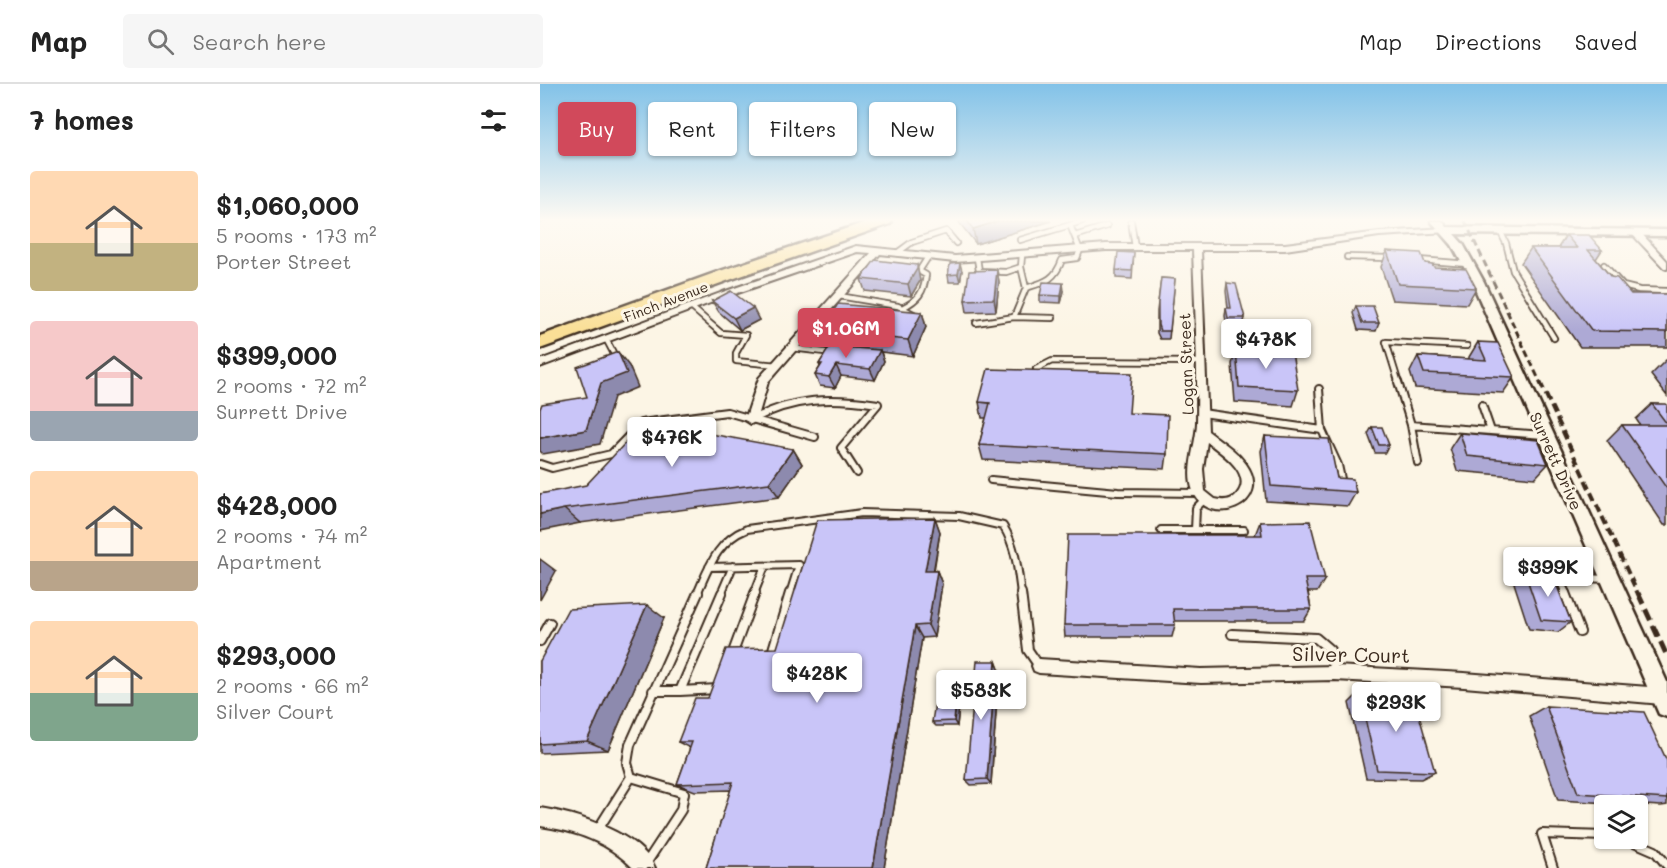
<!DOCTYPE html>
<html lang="en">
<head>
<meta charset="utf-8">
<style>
  :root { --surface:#fff; --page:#f6f6f6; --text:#222; --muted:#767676; --line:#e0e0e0; --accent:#d1495b }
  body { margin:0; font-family:Mali,sans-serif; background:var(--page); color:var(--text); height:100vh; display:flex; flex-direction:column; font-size:22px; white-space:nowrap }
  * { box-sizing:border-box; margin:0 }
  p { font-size:20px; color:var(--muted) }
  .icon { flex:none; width:33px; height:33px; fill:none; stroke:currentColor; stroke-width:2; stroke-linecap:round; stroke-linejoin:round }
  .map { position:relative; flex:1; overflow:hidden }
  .drawer { display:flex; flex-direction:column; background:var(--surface); width:540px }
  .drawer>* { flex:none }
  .banner { position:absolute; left:18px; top:18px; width:570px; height:54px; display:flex; gap:12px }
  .controls { position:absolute; left:1054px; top:711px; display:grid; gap:12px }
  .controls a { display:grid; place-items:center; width:54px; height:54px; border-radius:6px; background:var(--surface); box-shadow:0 2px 4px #0004; font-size:30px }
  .price { position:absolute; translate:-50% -51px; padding:0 14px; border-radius:6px; background:#fff; color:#222; font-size:20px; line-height:39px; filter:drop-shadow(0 2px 3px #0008) }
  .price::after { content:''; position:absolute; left:50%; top:36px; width:18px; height:14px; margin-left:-9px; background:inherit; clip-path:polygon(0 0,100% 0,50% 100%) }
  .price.current { background:var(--accent); color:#fff }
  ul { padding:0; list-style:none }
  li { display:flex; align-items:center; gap:18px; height:150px; padding:0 30px }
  li span { display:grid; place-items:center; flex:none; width:168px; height:120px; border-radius:6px; color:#555 }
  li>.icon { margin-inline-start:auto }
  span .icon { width:72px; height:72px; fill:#fffc; stroke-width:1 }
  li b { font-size:26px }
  h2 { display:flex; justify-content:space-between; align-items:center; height:72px; padding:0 30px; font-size:26px }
  .tag { padding:0 21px; border-radius:6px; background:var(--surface); box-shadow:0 2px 4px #0004; font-size:21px; line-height:54px }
  .tag.current { background:var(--accent); color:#fff }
  header { display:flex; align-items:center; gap:36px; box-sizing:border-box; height:84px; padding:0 30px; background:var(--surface); border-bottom:2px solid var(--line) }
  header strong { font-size:28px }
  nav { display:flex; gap:33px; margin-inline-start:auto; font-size:21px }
  .search { width:420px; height:54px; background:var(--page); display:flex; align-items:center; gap:15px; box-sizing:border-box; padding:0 21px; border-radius:6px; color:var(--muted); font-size:22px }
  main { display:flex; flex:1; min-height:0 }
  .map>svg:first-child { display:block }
</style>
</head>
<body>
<header>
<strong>Map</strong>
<div class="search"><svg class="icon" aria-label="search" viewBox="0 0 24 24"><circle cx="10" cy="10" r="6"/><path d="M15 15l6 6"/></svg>Search here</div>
<nav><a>Map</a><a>Directions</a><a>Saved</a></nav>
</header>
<main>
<section class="drawer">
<h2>7 homes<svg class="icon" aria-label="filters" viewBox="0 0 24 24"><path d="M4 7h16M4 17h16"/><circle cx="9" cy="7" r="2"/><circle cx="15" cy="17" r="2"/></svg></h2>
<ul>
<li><span style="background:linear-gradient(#ffd9b3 60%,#c2b280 0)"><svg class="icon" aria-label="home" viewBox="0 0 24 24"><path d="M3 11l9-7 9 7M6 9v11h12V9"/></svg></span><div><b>$1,060,000</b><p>5 rooms · 173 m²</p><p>Porter Street</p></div></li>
<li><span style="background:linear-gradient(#f6c9c9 75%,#9aa5b1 0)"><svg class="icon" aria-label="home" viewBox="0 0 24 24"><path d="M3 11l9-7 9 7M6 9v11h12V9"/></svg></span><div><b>$399,000</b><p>2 rooms · 72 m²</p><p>Surrett Drive</p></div></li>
<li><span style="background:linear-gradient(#ffd9b3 75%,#b9a48a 0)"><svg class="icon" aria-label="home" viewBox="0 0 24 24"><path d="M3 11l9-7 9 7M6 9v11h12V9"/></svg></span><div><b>$428,000</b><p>2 rooms · 74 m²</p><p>Apartment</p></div></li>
<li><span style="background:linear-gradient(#ffd9b3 60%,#7fa58c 0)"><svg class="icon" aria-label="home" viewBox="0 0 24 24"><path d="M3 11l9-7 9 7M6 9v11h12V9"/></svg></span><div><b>$293,000</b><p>2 rooms · 66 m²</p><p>Silver Court</p></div></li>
</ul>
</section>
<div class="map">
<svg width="1127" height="784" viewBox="0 0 1127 784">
  <rect width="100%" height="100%" fill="#fcf5e5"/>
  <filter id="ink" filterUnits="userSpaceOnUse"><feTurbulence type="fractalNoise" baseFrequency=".0167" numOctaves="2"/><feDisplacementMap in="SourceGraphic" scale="12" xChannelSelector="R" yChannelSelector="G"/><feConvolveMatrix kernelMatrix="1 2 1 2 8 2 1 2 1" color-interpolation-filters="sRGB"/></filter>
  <g filter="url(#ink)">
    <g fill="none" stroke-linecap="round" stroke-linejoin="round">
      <path stroke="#6a9297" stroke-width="3" d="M0,139L4,137"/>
      <g stroke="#3b2a1e" stroke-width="8">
        <path id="lane-far2" d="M591,137L595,163
          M530,141L542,137
          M960,147L966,159L973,187L1014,254
          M535,152L567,142
          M480,156L530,141L540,166L537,174L522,176C515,196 505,198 486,204
          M357,169L372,158L406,147L416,159
          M807,173L850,174
          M437,174L439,187L466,188L481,183L482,171
          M879,176L928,180
          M1064,181L1083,202L1099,206L1127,207
          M481,183L486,204L474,233L513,234
          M299,212L358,222L374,230
          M151,223L181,249L206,251L196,269V277L237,281
          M362,224C378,216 384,209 386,191L379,187L388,173
          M436,239L474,233
          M66,255L77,276
          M261,255L275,256L287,248
          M252,264L293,269
          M496,285L512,277L661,278
          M859,300L846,258L927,262"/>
      </g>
      <g stroke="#3b2a1e" stroke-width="10">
        <path id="lane-far1" d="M858,298L871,341L1004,351
          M942,321L951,347
          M662,329L782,346L779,305
          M212,336C253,313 293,313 338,320L301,364L317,389
          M871,341L878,379
          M782,346L798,381L801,395
          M0,380L12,384L71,370L101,339L187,328L275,353
          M451,396L578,408L659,409
          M621,446H704
          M655,446L656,424L665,415
          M169,483L259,481L250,510
          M157,510C169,483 177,457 207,445L322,429L419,432L463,442C476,462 478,487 481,510
          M181,510L193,482
          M214,510L225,482
          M1026,510L1019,493L1067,495"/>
      </g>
      <g stroke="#3b2a1e" stroke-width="12">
        <path id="lane" d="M481,509L488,566L499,582
          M1025,509L1040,548
          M692,550L776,554L790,566L795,589
          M0,557L10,539
          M229,569H232L250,509
          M192,571L215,509
          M113,607H140L182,509
          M140,607L178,605
          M91,693L87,679L90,661L158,509
          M57,747L91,693L144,709L141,726L105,781
          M1085,754L1115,767L1127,781
          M1013,784L1002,750L1065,752"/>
      </g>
      <g stroke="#3b2a1e" stroke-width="4">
        <path id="street" d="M905,144L909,146L908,148L839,152L745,166H661L668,347C681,357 696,366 706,380C735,421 668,446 653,407C645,386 656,361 657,339C658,282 655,223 653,166H566L415,178L340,170L228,298L217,336L211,340L205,336L219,294L331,169L317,168L189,212L0,283V276L183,208L316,162L415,172L566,160H745L839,148ZM667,358C680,368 714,390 697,410C691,417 683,417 675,415L665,407L663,385Z
          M1093,147H1099L1127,177V185L1124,184L1093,151Z
          M499,575L661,585L795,582L924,589L1122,604L1127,606V618L1122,620L924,603L795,596L661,599L499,589L494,587L492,582L494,577Z
          M0,724C34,729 101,749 115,784H93C68,758 36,747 0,742Z"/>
      </g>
      <g stroke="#3b2a1e" stroke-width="5">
        <path id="secondary" d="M891,137H902L907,143L1127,146V152L914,150L923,160L944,198L1127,598V633L1119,630L932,198L912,161Z"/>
      </g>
      <g stroke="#3b2a1e" stroke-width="5">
        <path id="highway" d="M329,137H352L350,140L192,195L0,265V252L180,187Z"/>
      </g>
      <use href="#lane-far2" stroke="#fcf5e5" stroke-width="4.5"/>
      <use href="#lane-far1" stroke="#fcf5e5" stroke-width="6"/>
      <use href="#lane" stroke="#fcf5e5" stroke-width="8"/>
      <use href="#street" fill="#fcf5e5" fill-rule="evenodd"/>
      <use href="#secondary" fill="#fcf5e5" fill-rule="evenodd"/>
      <use href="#highway" fill="#fadf96" fill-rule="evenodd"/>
      <path stroke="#3b2a1e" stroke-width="3" stroke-dasharray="7 4" stroke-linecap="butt" d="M925,137L1001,300"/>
      <path stroke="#3b2a1e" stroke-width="4" stroke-dasharray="9 4.5" stroke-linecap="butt" d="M1000,298L1098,510"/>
      <path stroke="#3b2a1e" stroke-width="5" stroke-dasharray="12 6" stroke-linecap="butt" d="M1098,509L1127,572"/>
    </g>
    <path fill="#ada9d5" stroke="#3b2a1e" stroke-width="1.5" d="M418,137H511L436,160Z
      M1026,151L1062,166L1056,175L1071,193L1091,210H1127V263H1040L981,179L991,164H1018Z
      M847,167L885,179L936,204L927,220L852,216L841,183Z
      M594,169L592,195L576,194V186Z
      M377,181L380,197L371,212L325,207L321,195Z
      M457,186L459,198L456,227L427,228L425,216Z
      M422,187L420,198H409L408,191Z
      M621,194L635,195L629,255H620L617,249V227Z
      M687,199L705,234L703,242H687L685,232L686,224H688L686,207Z
      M524,207L521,219L500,218V211Z
      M172,217L219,236L200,246L179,228Z
      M816,222L839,239L836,247L818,246L813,229Z
      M382,228L386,243L373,272L341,268L344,277L335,296L301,292L295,304L280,302L275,291L280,283L279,280L290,263H287L280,247Z
      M938,258L974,293L963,309L875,304L870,288L878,272L929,275V273Z
      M696,265L758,306L753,322L695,318L692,280Z
      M1126,276H1127V312L1111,291Z
      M439,318L589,329L627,370L625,385L443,376L439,361L446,334H442Z
      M1112,320L1127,321V441H1124L1067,356L1082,341H1100L1096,335Z
      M832,343L849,361L845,369H835L828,350Z
      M920,349L1008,380L995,394L917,387L910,364Z
      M725,352L797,394L816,408L808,422L726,417L721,367Z
      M253,365L262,380L239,413L40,439L0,410Z
      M395,434L400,448L394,487H397L402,500L394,553L382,554L344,784H166L191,706L155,707L137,700L150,664L138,658L168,614L237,564Z
      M720,438L785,495L777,508H768L771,525L764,537H634L635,541L632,553H525L524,541L715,451Z
      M985,489L1031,538L1018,548L989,545L974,499Z
      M124,534L68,666L0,669V577Z
      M456,577L459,585L451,700L431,701L426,696Z
      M819,609L895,688L881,695L826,694L809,619Z
      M416,618L419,623L417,642H396L392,638Z
      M1006,622L1127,677V721L1121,722L1018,716L989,632Z"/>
    <path fill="#8d8aae" stroke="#3b2a1e" stroke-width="1.5" d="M458,137H511L436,160L433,145Z
      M420,179L422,187L420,198L418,190Z
      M377,181L380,197L371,212L368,200Z
      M457,186L459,198L456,227L454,215Z
      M523,199L524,207L521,219V212Z
      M213,224L219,236L200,246L194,234Z
      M382,228L386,243L373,272L368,256Z
      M340,266L344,277L335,296L330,285Z
      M78,268L89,282L98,303L74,313L60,360L3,370L0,367V354L46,346L61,299Z
      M296,281L301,292L295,304L289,293Z
      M253,365L262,380L239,413L229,399Z
      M24,425L40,439L0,447V430Z
      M395,434L400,448L391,501L385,487Z
      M0,475L16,487L0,516Z
      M397,487L402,500L394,553L388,541Z
      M107,521L124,534L68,666L47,657Z
      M375,542L382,554L344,784H333Z
      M456,577L459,585L451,700L447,695Z
      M416,618L419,623L417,642L414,637Z"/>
    <path fill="#c9c5f8" stroke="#3b2a1e" stroke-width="1.5" d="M427,137H458L433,145Z
      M1026,151H1049L1062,166H1048L1071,193L1077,194L1091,210H1127V248L1052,247L991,164H1037Z
      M847,167L881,169L885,179L892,180L894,183L926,185L936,204L858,200Z
      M578,168L594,169L592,187L576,186Z
      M335,176L377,181V185L368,200L321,195Z
      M420,179L418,190L408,191L410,180Z
      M457,186L454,215L425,216L429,187Z
      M621,194L635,195L630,247H620L618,241V219Z
      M503,198L523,199L521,212L500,211Z
      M687,199L696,200L705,234H688L686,224H691Z
      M191,207L213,224L194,234L172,217Z
      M298,220L382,228L368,256L280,247Z
      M816,222H833L839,239H822Z
      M938,258L958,259L974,293L884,289L878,272L946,276Z
      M290,262L340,266L330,285L296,281L289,293L275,291L282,280H279Z
      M696,265L752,268L758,306L699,303Z
      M78,268L87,289L61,299L46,346L0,354V325L2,320L47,313L37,283Z
      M448,285L592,289L589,329L628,331L627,370L439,361L450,319L439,318Z
      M1112,320H1126L1127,321V340Z
      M105,338L253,365L229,399L24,425L0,430V410L46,401Z
      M1082,341H1127V405Z
      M832,343H842L849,361H839Z
      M920,349L998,356L1008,380L927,372Z
      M725,352L789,355L797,394L813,395L816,408L731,402Z
      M395,434L385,487H397L388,541L375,542L333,784H166L193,698L137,700L152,658H138L155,614H168L186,565L237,564L277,436Z
      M770,437L785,495H765L771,525H633L635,541H524L528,451H722L720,438Z
      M985,489L1013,492L1031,538L1001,536Z
      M107,521L47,657L0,660V577L28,525Z
      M437,577H456L447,695L426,696Z
      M819,609L873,610L895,688L837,686Z
      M416,618L414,637L392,638L395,619Z
      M1006,622L1104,628L1127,677V715L1038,709Z"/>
  </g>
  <linearGradient id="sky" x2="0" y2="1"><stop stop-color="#82c2e8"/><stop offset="0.55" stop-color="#fefaf3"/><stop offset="1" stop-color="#fefaf3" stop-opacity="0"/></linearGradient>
  <rect width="1127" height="247" fill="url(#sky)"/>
  <g text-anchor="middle" stroke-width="6" stroke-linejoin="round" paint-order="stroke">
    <g font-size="14" fill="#3b2a1e" stroke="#fcf5e5">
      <text transform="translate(126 218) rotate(-21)" y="5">Finch Avenue</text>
    </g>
    <g font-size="16" fill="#3b2a1e" stroke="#fcf5e5">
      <text transform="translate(646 280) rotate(-92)" y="6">Logan Street</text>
      <text transform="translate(1016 377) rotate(66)" y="6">Surrett Drive</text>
    </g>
    <g font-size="20" fill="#3b2a1e" stroke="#fcf5e5">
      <text transform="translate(811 571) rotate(1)" y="7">Silver Court</text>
    </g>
  </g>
</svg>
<div class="controls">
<a><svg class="icon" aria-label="layers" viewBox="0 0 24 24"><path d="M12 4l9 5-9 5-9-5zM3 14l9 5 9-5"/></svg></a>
</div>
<b class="price current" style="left:306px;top:275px">$1.06M</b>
<b class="price" style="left:726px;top:286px">$478K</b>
<b class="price" style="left:132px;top:384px">$476K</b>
<b class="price" style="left:1008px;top:514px">$399K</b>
<b class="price" style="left:277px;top:620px">$428K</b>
<b class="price" style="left:441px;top:637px">$583K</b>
<b class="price" style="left:856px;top:649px">$293K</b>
<div class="banner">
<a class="tag current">Buy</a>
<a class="tag">Rent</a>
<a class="tag">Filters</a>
<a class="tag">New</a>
</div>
</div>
</main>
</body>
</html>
